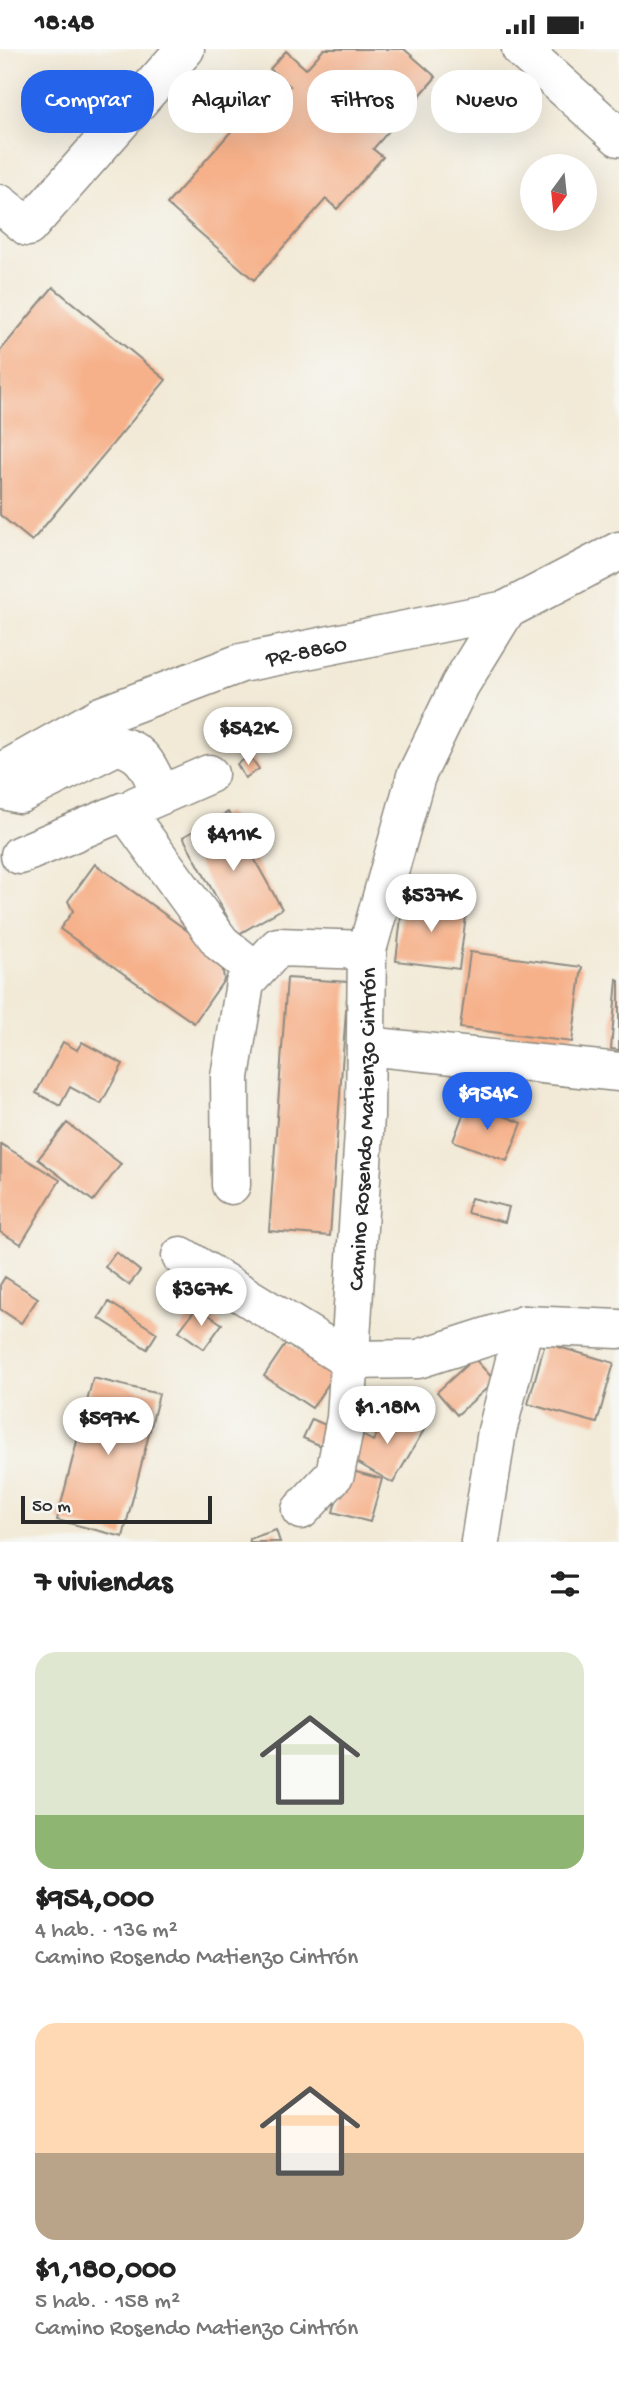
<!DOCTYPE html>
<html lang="es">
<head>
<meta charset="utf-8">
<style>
  :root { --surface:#fff; --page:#f2f2f2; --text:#222; --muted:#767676; --accent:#2563eb }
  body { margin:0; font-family:"Gochi Hand",sans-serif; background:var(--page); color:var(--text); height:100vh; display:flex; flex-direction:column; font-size:26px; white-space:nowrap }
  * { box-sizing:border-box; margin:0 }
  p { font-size:23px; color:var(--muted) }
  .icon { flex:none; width:38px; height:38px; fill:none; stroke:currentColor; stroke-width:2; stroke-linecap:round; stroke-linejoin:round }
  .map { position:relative; height:1493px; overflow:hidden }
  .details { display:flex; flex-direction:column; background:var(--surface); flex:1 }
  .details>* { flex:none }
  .guide { position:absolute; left:21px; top:21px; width:578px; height:63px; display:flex; gap:14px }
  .needle { width:46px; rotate:195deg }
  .tools { position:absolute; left:520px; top:105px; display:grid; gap:14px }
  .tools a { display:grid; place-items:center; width:77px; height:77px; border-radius:50%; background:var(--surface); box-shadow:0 7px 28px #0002; font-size:35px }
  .scale { position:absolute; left:21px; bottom:18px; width:191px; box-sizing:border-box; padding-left:7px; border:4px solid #2b2b2b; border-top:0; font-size:19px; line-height:24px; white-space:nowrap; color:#2b2b2b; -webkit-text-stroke:5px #f6f6f2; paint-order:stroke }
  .price { position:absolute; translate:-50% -60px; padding:0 16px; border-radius:24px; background:#fff; color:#222; font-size:23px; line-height:46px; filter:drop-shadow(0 2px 4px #0008) }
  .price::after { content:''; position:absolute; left:50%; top:42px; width:21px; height:16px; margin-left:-10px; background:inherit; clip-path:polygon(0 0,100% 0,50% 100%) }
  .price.on { background:var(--accent); color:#fff }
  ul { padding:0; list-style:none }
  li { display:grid; align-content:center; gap:14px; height:371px; padding:0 35px }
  li span { display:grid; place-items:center; height:217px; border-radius:21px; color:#555 }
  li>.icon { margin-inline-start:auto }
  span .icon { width:126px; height:126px; fill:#fffc; stroke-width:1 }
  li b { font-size:30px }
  h2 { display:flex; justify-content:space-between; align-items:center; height:84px; padding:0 35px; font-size:30px }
  .pill { padding:0 24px; border-radius:28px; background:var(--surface); box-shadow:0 7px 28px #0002; font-size:24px; line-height:63px }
  .pill.on { background:var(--accent); color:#fff }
  .status { display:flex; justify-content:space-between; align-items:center; height:49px; padding:0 35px; background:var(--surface); direction:ltr }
  .status svg { height:19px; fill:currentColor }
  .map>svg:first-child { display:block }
</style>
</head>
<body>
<div class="status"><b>18:48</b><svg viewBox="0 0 49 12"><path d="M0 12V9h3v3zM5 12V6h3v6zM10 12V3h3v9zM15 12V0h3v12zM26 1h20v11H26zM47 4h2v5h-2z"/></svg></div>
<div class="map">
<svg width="619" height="1493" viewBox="0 0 619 1493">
  <rect width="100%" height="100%" fill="#f6f6f2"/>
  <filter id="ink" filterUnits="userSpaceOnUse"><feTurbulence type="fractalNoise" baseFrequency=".0143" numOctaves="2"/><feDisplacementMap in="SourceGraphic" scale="14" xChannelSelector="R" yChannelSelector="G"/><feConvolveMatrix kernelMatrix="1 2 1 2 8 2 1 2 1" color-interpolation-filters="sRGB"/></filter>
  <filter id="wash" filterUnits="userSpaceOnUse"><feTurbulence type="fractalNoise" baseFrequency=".00686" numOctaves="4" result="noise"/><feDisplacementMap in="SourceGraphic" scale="28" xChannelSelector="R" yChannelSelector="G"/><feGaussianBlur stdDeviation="1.57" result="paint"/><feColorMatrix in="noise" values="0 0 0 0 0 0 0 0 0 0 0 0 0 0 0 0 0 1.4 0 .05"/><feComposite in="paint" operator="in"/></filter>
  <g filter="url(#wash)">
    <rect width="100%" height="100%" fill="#f2ead7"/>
    <g id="blocks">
      <path fill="#f6b18a" d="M324,0H404L436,28L373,100L383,108L337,160L326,150L254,231L167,155L250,61L290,37L270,20L286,2L306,20Z
        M53,238L166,331L32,492L0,466V302Z
        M250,707L259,720L245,729L237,715Z
        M228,763L282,860L237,886L183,788Z
        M95,815L221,906L224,931L194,974L60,880L73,862L68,852Z
        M403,851L467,859L459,920L396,912Z
        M470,903L582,918L572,993L460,979Z
        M287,929L348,933L330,1187L269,1182Z
        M617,930L619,931V1001L611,1000Z
        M63,993L77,1001L82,993L123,1015L101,1055L70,1038L60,1057L36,1044Z
        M468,1053L522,1074L507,1112L453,1092Z
        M67,1074L121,1115L93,1152L38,1110Z
        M1,1095L60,1131L21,1195L0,1183Z
        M471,1149L509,1158L505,1173L467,1164Z
        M116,1203L140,1222L129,1236L105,1218Z
        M5,1228L38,1249L21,1274L0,1260V1236Z
        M109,1253L157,1284L147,1300L99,1269Z
        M197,1258L222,1275L204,1300L179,1282Z
        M287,1293L335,1325L312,1359L264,1327Z
        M545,1294L614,1314L597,1374L528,1355Z
        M474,1309L495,1332L457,1366L437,1343Z
        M93,1329L159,1345L123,1488L57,1471Z
        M391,1359L425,1379L393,1434L344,1406L357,1383L373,1392Z
        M312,1370L330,1378L321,1397L303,1389Z
        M345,1420L382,1430L370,1473L333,1463Z
        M276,1481L280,1493H250L249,1490Z"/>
    </g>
  </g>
  <g filter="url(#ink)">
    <use href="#blocks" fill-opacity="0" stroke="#8e8a81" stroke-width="2"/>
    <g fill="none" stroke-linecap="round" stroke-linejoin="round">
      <g stroke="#8e8a81" stroke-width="41">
        <g id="minor">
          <path d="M521,0L619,88"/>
          <path d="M0,155L28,178L185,0"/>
          <path id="s1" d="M0,724L101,667L241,614L506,561L619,502"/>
          <path d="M0,740L20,745L116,697C144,700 151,723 161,746"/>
          <path d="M136,757L209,725"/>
          <path d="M20,806L125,762L221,894L256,922"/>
          <path d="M366,997L619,1023"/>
          <path d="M231,1136L230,1028L245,934L278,898L367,901"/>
          <path d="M181,1207L349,1311"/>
          <path d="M349,1311L418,1310L524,1276L619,1280"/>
          <path id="s2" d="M301,1461L335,1425L346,1369L365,1067L367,901L416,727L460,636L506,561"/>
          <path d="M480,1493L497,1382L524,1276"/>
        </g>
      </g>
      <use href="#minor" stroke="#fff" stroke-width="38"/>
    </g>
  </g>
  <g text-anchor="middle" stroke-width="6" stroke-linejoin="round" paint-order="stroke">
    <g font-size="23" fill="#2b2b2b" stroke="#f6f6f2">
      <text dy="8" stroke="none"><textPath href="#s1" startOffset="332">PR-8860</textPath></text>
      <text dy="8" stroke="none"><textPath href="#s2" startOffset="396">Camino Rosendo Matienzo Cintrón</textPath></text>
    </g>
  </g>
</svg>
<div class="tools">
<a><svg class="needle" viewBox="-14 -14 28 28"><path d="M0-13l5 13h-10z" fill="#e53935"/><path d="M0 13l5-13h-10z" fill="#767676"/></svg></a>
</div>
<div class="scale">50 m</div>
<b class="price" style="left:248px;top:718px">$542K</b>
<b class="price" style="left:233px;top:824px">$411K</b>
<b class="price" style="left:431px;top:885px">$537K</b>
<b class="price on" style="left:487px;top:1083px">$954K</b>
<b class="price" style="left:201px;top:1279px">$367K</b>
<b class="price" style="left:387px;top:1397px">$1.18M</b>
<b class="price" style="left:108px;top:1408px">$597K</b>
<div class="guide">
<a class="pill on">Comprar</a>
<a class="pill">Alquilar</a>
<a class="pill">Filtros</a>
<a class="pill">Nuevo</a>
</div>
</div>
<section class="details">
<h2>7 viviendas<svg class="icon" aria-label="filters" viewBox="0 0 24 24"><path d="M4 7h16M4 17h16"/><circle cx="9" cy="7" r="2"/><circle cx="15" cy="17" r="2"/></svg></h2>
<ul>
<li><span style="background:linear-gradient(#dfe7d0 75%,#8fb573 0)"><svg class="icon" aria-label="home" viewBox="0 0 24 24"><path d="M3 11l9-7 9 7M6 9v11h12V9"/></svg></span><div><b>$954,000</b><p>4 hab. · 136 m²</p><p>Camino Rosendo Matienzo Cintrón</p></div></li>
<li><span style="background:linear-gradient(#ffd9b3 60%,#b9a48a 0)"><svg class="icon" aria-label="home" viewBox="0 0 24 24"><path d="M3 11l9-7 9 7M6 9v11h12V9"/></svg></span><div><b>$1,180,000</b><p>5 hab. · 158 m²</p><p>Camino Rosendo Matienzo Cintrón</p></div></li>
</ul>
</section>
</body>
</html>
